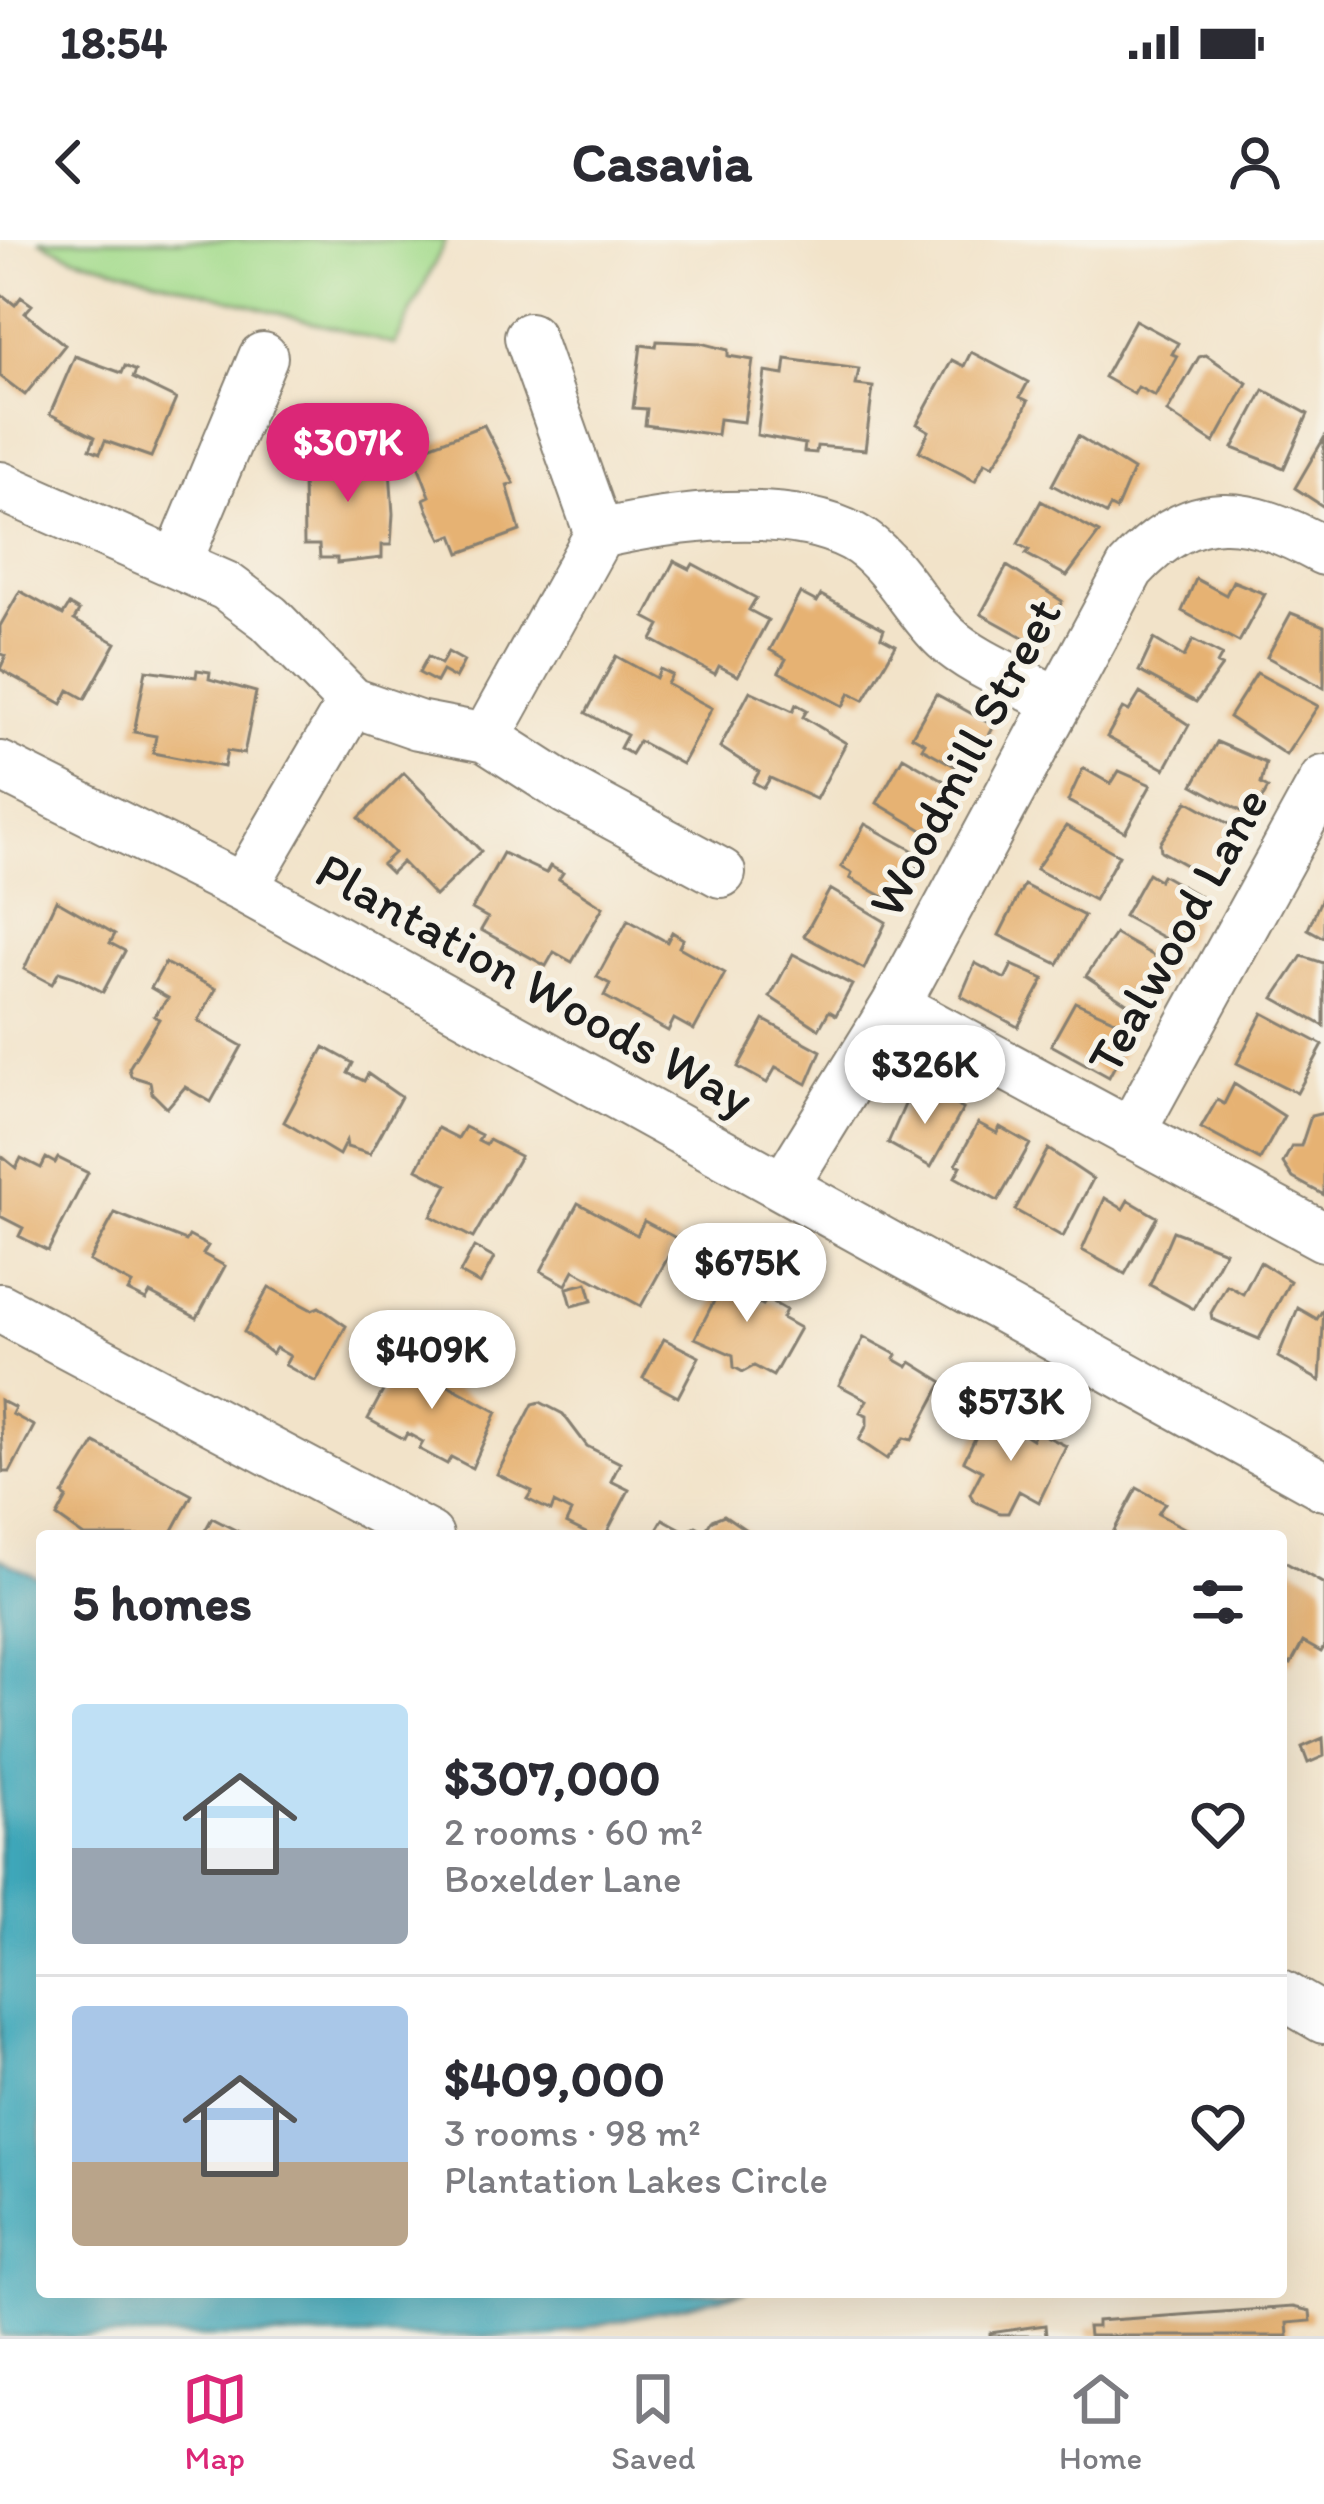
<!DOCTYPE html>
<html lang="en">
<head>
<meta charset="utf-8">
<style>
  :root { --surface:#fff; --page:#f7f7f7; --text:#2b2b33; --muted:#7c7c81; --line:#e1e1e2; --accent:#db2777 }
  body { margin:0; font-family:Itim,sans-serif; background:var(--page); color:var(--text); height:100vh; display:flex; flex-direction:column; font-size:45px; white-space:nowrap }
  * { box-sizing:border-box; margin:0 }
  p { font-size:39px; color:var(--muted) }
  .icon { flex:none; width:66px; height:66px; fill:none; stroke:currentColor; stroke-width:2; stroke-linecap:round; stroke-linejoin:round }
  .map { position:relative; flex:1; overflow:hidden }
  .drawer { position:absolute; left:36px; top:1290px; width:1251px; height:768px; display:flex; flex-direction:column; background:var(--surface); border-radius:12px; box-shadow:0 12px 48px #0002 }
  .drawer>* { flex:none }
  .price { position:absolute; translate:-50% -102px; padding:0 27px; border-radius:42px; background:#fff; color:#222; font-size:39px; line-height:78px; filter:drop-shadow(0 3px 6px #0008) }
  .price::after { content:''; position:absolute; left:50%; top:72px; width:36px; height:27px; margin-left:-18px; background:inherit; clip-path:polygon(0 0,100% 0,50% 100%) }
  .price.on { background:var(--accent); color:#fff }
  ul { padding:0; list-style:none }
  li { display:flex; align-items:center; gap:36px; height:300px; padding:0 36px }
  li+li { border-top:3px solid var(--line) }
  li span { display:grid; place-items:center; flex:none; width:336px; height:240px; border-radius:12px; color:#555 }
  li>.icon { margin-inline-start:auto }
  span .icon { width:144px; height:144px; fill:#fffc; stroke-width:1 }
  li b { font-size:51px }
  h2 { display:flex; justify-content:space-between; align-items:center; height:144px; padding:0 36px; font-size:51px }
  .status { display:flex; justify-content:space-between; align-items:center; height:84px; padding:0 60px; background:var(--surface); direction:ltr }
  .status svg { height:33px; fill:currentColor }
  header { display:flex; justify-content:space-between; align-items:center; height:156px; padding:0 36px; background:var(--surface); font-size:54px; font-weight:800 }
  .tab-bar { display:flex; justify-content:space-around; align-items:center; height:168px; border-top:3px solid var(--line); background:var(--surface); font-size:33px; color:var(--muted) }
  .tab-bar a { display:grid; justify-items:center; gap:6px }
  .tab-bar .on { color:var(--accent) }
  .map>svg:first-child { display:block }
</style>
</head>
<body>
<div class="status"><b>18:54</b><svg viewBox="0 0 49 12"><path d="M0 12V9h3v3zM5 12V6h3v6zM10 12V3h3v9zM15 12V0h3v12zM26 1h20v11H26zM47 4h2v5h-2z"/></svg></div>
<header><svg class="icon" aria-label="back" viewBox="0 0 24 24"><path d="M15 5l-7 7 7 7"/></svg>Casavia<svg class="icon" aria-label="person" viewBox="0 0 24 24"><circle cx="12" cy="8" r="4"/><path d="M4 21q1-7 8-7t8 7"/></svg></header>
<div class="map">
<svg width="1324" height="2096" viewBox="0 0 1324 2096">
  <rect width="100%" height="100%" fill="#f7f3e8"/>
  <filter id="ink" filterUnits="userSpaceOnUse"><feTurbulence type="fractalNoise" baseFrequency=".00833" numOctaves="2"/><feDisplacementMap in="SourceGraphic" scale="24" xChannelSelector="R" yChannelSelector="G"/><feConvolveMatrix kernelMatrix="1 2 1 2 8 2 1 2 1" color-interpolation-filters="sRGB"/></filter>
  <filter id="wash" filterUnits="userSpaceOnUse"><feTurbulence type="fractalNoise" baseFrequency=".004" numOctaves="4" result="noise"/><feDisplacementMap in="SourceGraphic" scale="48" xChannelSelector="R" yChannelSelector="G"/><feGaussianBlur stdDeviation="2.7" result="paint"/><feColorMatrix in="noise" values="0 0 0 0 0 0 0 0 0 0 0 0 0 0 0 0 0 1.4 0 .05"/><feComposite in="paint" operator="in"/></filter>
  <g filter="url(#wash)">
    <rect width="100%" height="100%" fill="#f2e3c9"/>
    <path fill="#a5dc8e" stroke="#607c55" stroke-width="3" d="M39,0H446L395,105L72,16Z"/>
    <path fill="#3fabbe" stroke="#2e646d" stroke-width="3" d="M0,1318L42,1340V2052H746L550,2096H0Z"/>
    <g id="blocks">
      <path fill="#e6b273" d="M0,53L15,65L21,57L32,65L25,73L65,105L25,155L0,136Z
        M1135,80L1178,103L1172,114L1177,116L1155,156L1138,147L1134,154L1104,137Z
        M657,101L701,103L728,110V116L753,120L744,182L719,179L717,195L645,185L647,169L633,168L641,105L656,107Z
        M971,112L1028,142L1020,157L1028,161L1016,190L993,226L985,222L975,241L919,211L929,191L917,184L952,120L964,126Z
        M1206,115L1247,143L1214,203L1167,172L1199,117Z
        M75,116L122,133L125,126L136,131L133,138L176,159L151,217L105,201L100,213L90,209L95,197L50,174Z
        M786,119L859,129L856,145L873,147L865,210L817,206L816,213L804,212L805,204L757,195L765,132L784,135Z
        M1264,150L1308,174L1284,228L1233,208Z
        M484,185L514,243L507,245L520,291L460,313L453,295L442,299L428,271L424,259L430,256L413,212Z
        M1078,196L1133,230L1116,270L1110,267L1106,274L1052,245Z
        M1324,198V267L1295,248Z
        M318,208H381L382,231L390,230L393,274L391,305H382V318L337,323V318H320L319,305H304L303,233L318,232Z
        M1041,261L1099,293L1067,336L1026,314L1029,310L1018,304Z
        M674,321L690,329L693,324L756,358L749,370L768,380L738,436L719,426L715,434L652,400L660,385L645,377Z
        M1007,326L1062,361L1041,407L981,374Z
        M1196,339L1226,355L1233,341L1265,354L1239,402L1182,371Z
        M20,351L63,375L69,365L79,371L74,380L116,403L85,459L69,450L62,464L0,429L6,416L0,413V386Z
        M800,353L817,362L821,355L884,389L881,397L896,405L864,460L850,453L843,466L779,432L786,419L770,410Z
        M1291,373L1324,386V448L1267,417Z
        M1154,399L1184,417L1193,400L1222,415L1217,424L1222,426L1196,462L1139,431Z
        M448,412L464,421L455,438L442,431L436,442L419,433L428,416L441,424Z
        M616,416L656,438L660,429L672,435L667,444L712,468L682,524L639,501L631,514L620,508L627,495L586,473Z
        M146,430L196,437L197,430L210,432L209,439L256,452L244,514L227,511L224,527L153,513L156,496L134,492Z
        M1257,433L1318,466L1286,515L1229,477Z
        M750,451L793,471L796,464L807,470L803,477L846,503L816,559L770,538L764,548L753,542L759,532L720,507Z
        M1140,453L1189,485L1165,529L1107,497L1123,468L1129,471Z
        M936,454L994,486L979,514L971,510L960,529L922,508L925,503L912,496Z
        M1217,502L1266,523L1261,544L1268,548L1252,577L1193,545Z
        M903,517L960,550L939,592L933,588L929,594L877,563Z
        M1083,528L1111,544L1119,531L1151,545L1125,592L1068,561Z
        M404,533L481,611L435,656L402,622L391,633L382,624L394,613L359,578Z
        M1188,561L1242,591L1238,598L1244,601L1216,642L1161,611L1160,603Z
        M865,584L923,616L907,645L899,641L889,660L850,638L852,633L841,627Z
        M1066,586L1119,615L1094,660L1036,629Z
        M503,613L546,633L550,626L563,633L559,639L603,667L572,722L554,712L546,726L481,690L488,678L472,669Z
        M1148,633L1159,640L1162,635L1201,657L1190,675L1197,679L1182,708L1124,676Z
        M1024,645L1084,676L1058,724L999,695Z
        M830,649L886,682L864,729L804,696Z
        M1324,653V698L1308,689Z
        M56,660L115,694L110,703L125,711L103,752L74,737L59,732L52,744L24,729Z
        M628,680L667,702L672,692L683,699L679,707L725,733L694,790L674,779L668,791L604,756L610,744L597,737Z
        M1115,694L1174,727L1143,774L1086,736Z
        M793,714L852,745L836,775L829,771L819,789L770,757Z
        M1302,716L1324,723V786L1274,758Z
        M165,723L216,749L198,781L242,806L211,862L185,847L167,868L152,853L150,842L131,836L129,828L159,779L154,776L168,758L151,748Z
        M975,723L1005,739L1012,725L1044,739L1018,787L961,756Z
        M1075,762L1128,786L1117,804L1124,808L1109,837L1051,805Z
        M1263,773L1323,805L1297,853L1237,823Z
        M764,780L821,811L807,844L776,827L767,843L738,827Z
        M324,807L353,823L348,833L364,841L368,834L401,857L370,914L347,907L346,901L339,915L284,882Z
        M1234,844L1284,876L1260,920L1201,888L1217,860L1224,864Z
        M911,851L928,860L932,852L963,869L931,927L888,903Z
        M1324,873V955L1293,938L1283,923L1292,906H1301L1311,876Z
        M978,883L997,893L1000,887L1030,904L998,961L955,937L961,926L956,924Z
        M465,887L481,895L478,901L486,905L489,900L520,916L473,998L431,976L448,945L417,929L438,888L458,898Z
        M1048,909L1093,939L1063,997L1015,970Z
        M0,915L16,928L21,918L41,928L46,918L55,923L58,918L88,933L48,1011L19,996L23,988L0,976Z
        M1105,958L1123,969L1128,960L1157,977L1125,1034L1082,1010Z
        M578,963L637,995L644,981L678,999L641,1066L574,1030L566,1045L541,1031Z
        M115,973L186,1001L189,996L208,1006L203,1014L225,1026L197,1078L150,1053L146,1060L128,1051L132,1044L89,1021Z
        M1173,991L1225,1011L1194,1069L1150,1045Z
        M474,1007L494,1018L480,1044L460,1033Z
        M1260,1022L1290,1041L1259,1099L1212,1079L1211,1073L1227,1045L1243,1054Z
        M732,1026L763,1043L754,1060L763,1065L767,1059L786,1070L782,1078L800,1088L773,1136L754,1126L743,1132L734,1127L733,1115L695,1098Z
        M587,1043L592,1061L572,1066L567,1048Z
        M269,1047L312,1070L319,1067L346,1086L316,1142L285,1125L290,1116L276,1108L272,1114L244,1092Z
        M1298,1068L1317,1079L1324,1068L1320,1141L1278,1117Z
        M864,1097L897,1115L894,1119L908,1127L911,1122L943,1142L912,1200L904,1198L887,1219L859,1200L867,1185V1175L860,1172L867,1160L839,1145Z
        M664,1099L699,1117L678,1157L643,1138Z
        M406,1108L441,1127L435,1138L497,1172L472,1228L451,1217L447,1224L419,1209L423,1202L407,1193L404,1199L368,1179Z
        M0,1160L15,1168L12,1174L34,1186L10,1232H3Z
        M540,1162L563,1174L587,1206L620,1223L611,1241L629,1250L605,1296H592L566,1283L571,1272L554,1263L551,1271L527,1259L532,1251L497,1234L533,1164Z
        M1012,1177L1029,1186L1024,1194L1032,1199L1036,1191L1066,1206L1039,1262L1019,1251L1008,1273H1000L974,1261L970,1254L982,1231L964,1221L984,1180L1005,1191Z
        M95,1203L192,1255L170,1296H84L57,1277L67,1258L63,1255Z
        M1137,1248L1165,1263L1158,1274L1199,1296H1111Z
        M724,1275L755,1296H653L663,1279L687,1292L696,1286L705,1291L712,1280Z
        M212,1278L247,1296H202Z
        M1281,1320L1324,1344V1407L1321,1412L1303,1402L1291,1424L1281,1419Z
        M1323,1498L1324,1516L1308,1523L1302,1507Z
        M1293,2067L1310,2071L1311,2081L1287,2083L1288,2096H1089L1088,2087H1097V2081Z
        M1045,2085L1046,2096H990V2093Z"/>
    </g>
  </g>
  <g filter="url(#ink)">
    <use href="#blocks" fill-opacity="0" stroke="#878072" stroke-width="3"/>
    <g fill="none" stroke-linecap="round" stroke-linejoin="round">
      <g stroke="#878072" stroke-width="52">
        <path id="minor" d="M529,97L599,294
          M0,246L226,346L269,378L352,462L418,485L486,498L567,550L721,633
          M599,294C670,278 785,261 853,297C892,318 914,368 946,398C975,425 1023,442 1058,462
          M178,321L263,117
          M486,498L599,294
          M0,526L243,648L1324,1246
          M243,648L352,462
          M895,766L1324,997
          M1130,894L1324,540
          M784,946L895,766L1130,329C1194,259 1247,269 1324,311
          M0,1068L429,1296
          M1281,1754L1324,1779"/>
      </g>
      <use href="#minor" stroke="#fff" stroke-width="48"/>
    </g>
  </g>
  <g text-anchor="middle" stroke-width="10" stroke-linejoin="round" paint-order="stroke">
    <g font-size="51" fill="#1c1c1c" stroke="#f7f3e8">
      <text transform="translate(964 517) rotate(-62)" y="18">Woodmill Street</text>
      <text transform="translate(1177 690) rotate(-61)" y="18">Tealwood Lane</text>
      <text transform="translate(535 744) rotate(29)" y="18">Plantation Woods Way</text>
    </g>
  </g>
</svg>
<b class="price on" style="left:348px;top:265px">$307K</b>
<b class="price" style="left:925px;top:887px">$326K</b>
<b class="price" style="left:747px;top:1085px">$675K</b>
<b class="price" style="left:432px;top:1172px">$409K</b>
<b class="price" style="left:1011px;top:1224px">$573K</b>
<section class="drawer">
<h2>5 homes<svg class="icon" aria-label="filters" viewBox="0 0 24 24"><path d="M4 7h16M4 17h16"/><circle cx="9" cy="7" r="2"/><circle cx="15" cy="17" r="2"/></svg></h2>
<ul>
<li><span style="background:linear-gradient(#bfe0f5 60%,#9aa5b1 0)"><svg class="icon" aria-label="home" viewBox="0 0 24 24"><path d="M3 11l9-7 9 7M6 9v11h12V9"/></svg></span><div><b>$307,000</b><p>2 rooms · 60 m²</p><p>Boxelder Lane</p></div><svg class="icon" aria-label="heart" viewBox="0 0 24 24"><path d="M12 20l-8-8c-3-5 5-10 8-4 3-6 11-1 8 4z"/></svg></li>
<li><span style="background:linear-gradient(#a9c7e8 65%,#b9a48a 0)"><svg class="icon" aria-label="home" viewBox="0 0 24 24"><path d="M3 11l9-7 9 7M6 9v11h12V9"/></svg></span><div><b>$409,000</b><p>3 rooms · 98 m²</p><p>Plantation Lakes Circle</p></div><svg class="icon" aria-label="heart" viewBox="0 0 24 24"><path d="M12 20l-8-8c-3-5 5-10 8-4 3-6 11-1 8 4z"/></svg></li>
</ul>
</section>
</div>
<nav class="tab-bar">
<a class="on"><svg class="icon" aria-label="map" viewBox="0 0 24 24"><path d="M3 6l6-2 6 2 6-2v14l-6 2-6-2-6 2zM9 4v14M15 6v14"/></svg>Map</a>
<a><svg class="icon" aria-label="saved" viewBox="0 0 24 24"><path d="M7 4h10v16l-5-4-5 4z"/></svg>Saved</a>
<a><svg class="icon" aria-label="home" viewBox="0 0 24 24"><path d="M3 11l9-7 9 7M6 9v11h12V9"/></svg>Home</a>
</nav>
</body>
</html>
